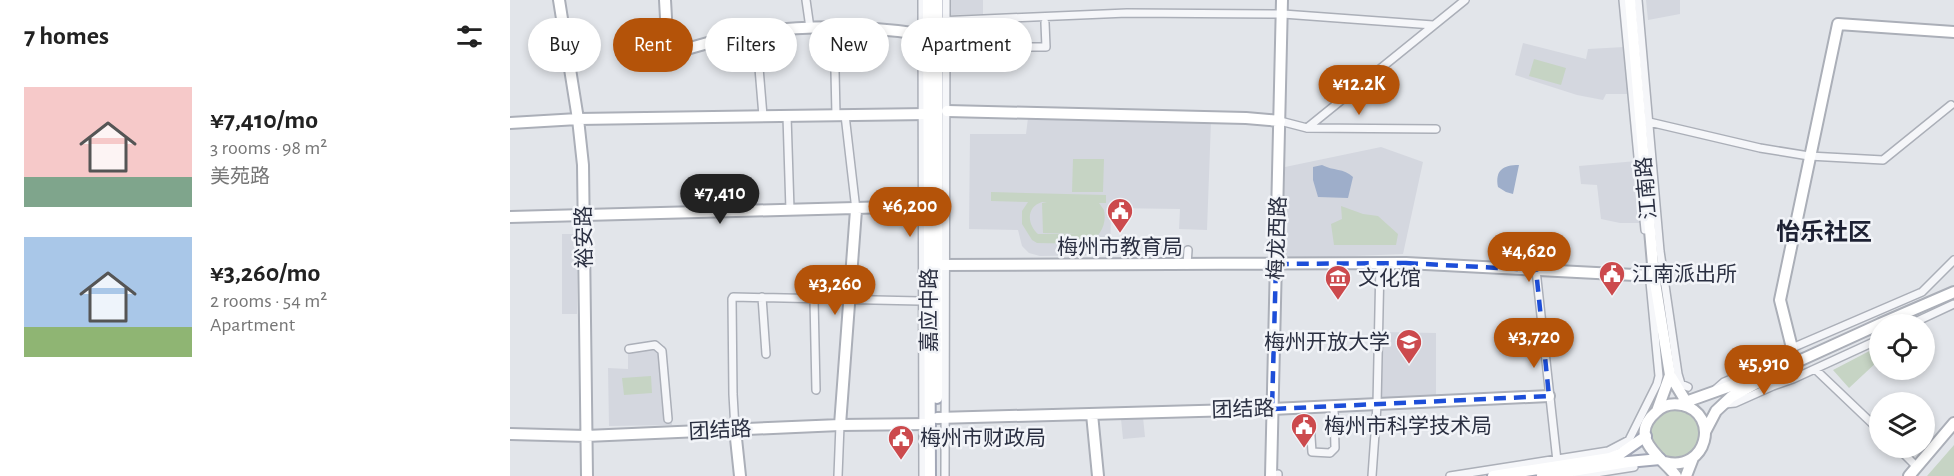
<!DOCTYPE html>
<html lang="en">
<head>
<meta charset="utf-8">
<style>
  :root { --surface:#fff; --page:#f2f2f2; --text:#222; --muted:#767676; --accent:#b45309 }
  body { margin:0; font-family:"Alegreya Sans","Noto Sans SC",sans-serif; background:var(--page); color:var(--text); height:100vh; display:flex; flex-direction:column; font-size:22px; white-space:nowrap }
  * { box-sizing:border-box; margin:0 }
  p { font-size:20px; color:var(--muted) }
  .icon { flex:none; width:33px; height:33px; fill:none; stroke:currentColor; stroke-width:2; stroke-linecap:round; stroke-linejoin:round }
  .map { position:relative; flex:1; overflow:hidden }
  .drawer { display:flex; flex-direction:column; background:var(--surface); width:510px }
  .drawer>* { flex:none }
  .top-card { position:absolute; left:18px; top:18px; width:570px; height:54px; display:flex; gap:12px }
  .buttons { position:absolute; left:1359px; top:314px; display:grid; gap:12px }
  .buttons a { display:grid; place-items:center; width:66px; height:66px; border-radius:50%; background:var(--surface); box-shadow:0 3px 9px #0003; font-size:30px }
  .price { position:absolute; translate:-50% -51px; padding:0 14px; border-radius:21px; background:var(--accent); color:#fff; font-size:20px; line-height:39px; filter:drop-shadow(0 2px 3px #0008) }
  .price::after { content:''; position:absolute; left:50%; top:36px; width:18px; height:14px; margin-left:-9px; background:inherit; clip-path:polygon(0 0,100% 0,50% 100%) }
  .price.on { background:#222; color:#fff }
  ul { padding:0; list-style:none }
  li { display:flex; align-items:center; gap:18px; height:150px; padding:0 24px }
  li span { display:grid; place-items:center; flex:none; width:168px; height:120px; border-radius:0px; color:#555 }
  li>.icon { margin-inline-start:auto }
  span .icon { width:72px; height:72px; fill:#fffc; stroke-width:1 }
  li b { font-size:26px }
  h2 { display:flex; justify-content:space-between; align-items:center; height:72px; padding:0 24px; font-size:26px }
  .tag { padding:0 21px; border-radius:27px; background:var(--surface); box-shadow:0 3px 9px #0003; font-size:21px; line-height:54px }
  .tag.on { background:var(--accent); color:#fff }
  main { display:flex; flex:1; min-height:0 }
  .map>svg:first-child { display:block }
</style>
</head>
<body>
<main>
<section class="drawer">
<h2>7 homes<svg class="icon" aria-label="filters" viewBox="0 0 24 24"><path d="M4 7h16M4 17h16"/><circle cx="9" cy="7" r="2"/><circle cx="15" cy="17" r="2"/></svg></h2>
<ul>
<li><span style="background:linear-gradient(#f6c9c9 75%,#7fa58c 0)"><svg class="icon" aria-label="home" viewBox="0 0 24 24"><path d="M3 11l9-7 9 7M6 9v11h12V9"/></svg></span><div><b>¥7,410/mo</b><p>3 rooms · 98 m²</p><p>美苑路</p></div></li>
<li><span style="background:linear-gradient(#a9c7e8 75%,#8fb573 0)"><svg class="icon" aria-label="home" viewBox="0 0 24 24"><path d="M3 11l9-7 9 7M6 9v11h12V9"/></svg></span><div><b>¥3,260/mo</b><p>2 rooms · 54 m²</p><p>Apartment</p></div></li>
</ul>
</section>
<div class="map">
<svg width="1444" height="476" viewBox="0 0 1444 476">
  <rect width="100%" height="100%" fill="#e2e5ea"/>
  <path fill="#d4d7df" d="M437,0H473V14L438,15Z
    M1136,0H1170V14L1138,20Z
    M1013,43L1076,59L1078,49L1114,47L1118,94H1096L1093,100L1067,95L1005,75Z
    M518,118L701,121L697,230L669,229L670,209L601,208L600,255L530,256L519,253L512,246L508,230L459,229L460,134H516Z
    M871,147L913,162L893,254L772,259L775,167Z
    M1127,161L1133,223H1110L1091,219L1087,185L1071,184L1069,166Z
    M52,234H67V314H52Z
    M872,332L926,333V397H871Z
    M155,346L162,425L99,426L98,368L118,369V349Z
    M633,417L635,437L613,439L611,419Z"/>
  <path fill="#c6d4c4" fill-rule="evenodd" d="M1024,59L1056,68L1051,85L1019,76Z
    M563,159H594L593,192H562Z
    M481,192L596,195V203H589L594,210C597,225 590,236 578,244L527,243L522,240L512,224V211L518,202L481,201ZM532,202L537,203H532L533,233L570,234H528C517,224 516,207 532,202Z
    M831,206L853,214L868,216L888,234L886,245H824L821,224L832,219Z
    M1369,346V360L1339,388L1323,370Z
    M141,376L142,393L114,395L112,378Z
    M1141 434a24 24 0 1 1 48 0a24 24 0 1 1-48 0Z
    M1444,445V476H1417Z"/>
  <path fill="#9eaeca" d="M812,165C823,171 834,168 843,177L838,198L808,197L803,180V167Z
    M1009,165L1003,194L996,192L988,187C985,170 993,165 1009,165Z"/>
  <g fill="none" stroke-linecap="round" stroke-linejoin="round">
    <g stroke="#abafb8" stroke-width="10">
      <path id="street" d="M296,0L300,28
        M412,0L413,476
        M1113,0L1135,230
        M1128,0L1150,251L1168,374L1171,384L1178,387
        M427,21L617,13L773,14L923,25
        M324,27L326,115
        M246,32L253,116
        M512,47H536L535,23
        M335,115L346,210
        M277,116L280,210
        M770,121L797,128L926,129
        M1135,121L1250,148L1299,156L1373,160L1441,105
        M797,128L955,0
        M677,265L678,250
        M1026,270L1047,461
        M252,297L256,354
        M304,299L306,390
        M1401,324L1444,304
        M119,349L145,345L152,351L158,419
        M1306,370L1370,431
        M1206,389L1214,382L1257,364L1282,348L1412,292L1444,260
        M1215,404L1225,403L1263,386L1283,379L1370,339
        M800,422L802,452L820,453L825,448L824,411
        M225,429L223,394L222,299L223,297L410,301
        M1387,447L1407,467
        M768,474V476
        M328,476L330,425
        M435,476L436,0
        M862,476L867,405L870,263
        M940,476L1098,451L1119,440L1147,384L1149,376L1140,282
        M1067,476L1124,467"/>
    </g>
    <g stroke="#abafb8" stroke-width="14">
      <path id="secondary" d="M49,0L68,119L73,165L77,476
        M155,0L158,54C187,47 219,35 248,32C303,25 356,26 410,34
        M1120,0L1144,276L1160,375L1180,408
        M437,111L736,118L770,121
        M0,123L68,119L418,114
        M0,217L419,206
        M427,265L896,263L1144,276
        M1370,324L1444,292
        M1282,348L1270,300L1328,24L1444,32
        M1170,404L1257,373
        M1147,411L1160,375
        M582,414L588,476
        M427,418L762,409L1039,396
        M330,425L346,210
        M225,429L230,476
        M1195,432L1206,411L1221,397L1280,365L1370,324
        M0,434L76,436L330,425L420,424
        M1155,462C1197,473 1211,414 1172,405C1162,403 1153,405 1146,412C1116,438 1153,458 1166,476
        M761,476L772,0
        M1176,476L1183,458
        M1399,476L1444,423"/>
    </g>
    <g stroke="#a2a7b6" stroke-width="14">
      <path id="primary" d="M418,0L420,476
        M427,0V398
        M983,476L1100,458L1110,454L1136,436
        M1032,476L1118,462L1150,459"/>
    </g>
    <use href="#street" stroke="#f5f6f9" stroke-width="7"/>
    <use href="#secondary" stroke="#fff" stroke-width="10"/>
    <use href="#primary" stroke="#fff" stroke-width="10"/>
  </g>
  <path fill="none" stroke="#1d4ed8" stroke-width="4.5" stroke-dasharray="12 8" stroke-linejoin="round" d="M896,263L1026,270L1039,396L762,409L766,264Z"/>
  <defs>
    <g id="civic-pin" transform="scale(1.35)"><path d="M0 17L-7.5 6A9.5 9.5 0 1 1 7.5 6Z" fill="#cc4a4d" stroke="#f2f4f8"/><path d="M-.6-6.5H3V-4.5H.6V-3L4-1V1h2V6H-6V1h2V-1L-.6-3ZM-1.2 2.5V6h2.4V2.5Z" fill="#fff"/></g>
    <g id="museum-pin" transform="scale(1.35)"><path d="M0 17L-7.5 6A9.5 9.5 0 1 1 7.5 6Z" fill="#cc4a4d" stroke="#f2f4f8"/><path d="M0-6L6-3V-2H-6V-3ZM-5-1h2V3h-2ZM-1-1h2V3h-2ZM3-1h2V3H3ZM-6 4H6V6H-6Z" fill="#fff"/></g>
    <g id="university-pin" transform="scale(1.35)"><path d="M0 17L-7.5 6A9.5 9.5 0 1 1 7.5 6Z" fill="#cc4a4d" stroke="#f2f4f8"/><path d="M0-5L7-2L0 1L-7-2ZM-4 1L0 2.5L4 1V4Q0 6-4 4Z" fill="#fff"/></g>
  </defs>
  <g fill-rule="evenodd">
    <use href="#civic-pin" x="610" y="211"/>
    <use href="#civic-pin" x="1102" y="274"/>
    <use href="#museum-pin" x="828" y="278"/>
    <use href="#university-pin" x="899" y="342"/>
    <use href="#civic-pin" x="794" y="426"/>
    <use href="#civic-pin" x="391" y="438"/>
  </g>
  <g text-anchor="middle" stroke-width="5" stroke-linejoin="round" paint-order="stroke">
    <g font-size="21" fill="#2b3042" stroke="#f2f4f8">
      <text transform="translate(1136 188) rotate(-95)" y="7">江南路</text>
      <text transform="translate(74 237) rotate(-91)" y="7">裕安路</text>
      <text transform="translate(767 238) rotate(-88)" y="7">梅龙西路</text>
      <text transform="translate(419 310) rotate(-90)" y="7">嘉应中路</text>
      <text transform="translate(733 409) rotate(-2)" y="7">团结路</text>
      <text transform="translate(210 430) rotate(-3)" y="7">团结路</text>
    </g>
    <g font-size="21" fill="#2b3042" stroke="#f2f4f8" text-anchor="start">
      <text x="610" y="254" text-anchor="middle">梅州市教育局</text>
      <text x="1122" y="281">江南派出所</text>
      <text x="848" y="285">文化馆</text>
      <text x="880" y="349" text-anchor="end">梅州开放大学</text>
      <text x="814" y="433">梅州市科学技术局</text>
      <text x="410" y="445">梅州市财政局</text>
    </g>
    <g font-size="24" font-weight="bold" fill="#1d2133" stroke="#f2f4f8">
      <text x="1314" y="240">怡乐社区</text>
    </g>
  </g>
</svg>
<div class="buttons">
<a><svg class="icon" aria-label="locate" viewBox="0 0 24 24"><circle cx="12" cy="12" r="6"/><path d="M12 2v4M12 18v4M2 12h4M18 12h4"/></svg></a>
<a><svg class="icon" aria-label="layers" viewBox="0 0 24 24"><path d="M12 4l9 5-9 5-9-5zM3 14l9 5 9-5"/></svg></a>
</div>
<b class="price" style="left:849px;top:116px">¥12.2K</b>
<b class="price on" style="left:210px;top:225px">¥7,410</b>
<b class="price" style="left:400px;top:238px">¥6,200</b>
<b class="price" style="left:1019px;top:283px">¥4,620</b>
<b class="price" style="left:325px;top:316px">¥3,260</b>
<b class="price" style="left:1024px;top:369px">¥3,720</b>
<b class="price" style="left:1254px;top:396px">¥5,910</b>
<div class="top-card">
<a class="tag">Buy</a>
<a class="tag on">Rent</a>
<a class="tag">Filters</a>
<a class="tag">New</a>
<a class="tag">Apartment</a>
</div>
</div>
</main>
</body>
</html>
